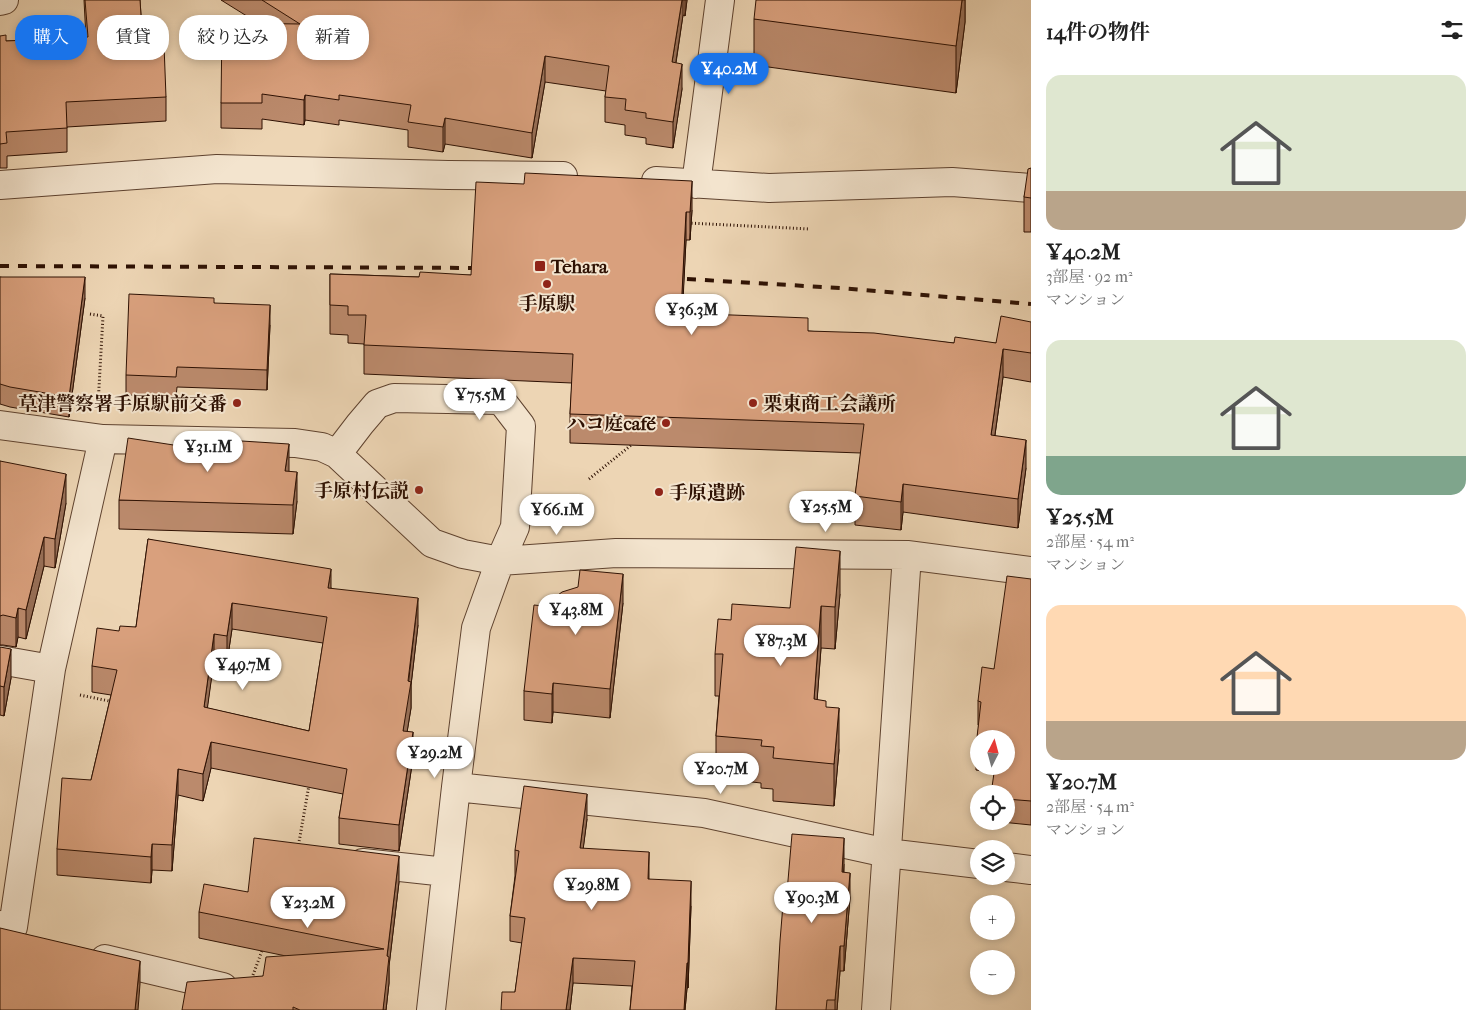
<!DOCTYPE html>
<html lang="ja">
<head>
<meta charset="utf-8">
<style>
  :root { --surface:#fff; --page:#f2f2f2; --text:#222; --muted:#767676; --accent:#1a73e8 }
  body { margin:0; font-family:"IM FELL French Canon","Noto Serif JP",serif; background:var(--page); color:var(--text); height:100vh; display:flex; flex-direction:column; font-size:19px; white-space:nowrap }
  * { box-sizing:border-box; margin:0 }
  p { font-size:16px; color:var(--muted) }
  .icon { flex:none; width:28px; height:28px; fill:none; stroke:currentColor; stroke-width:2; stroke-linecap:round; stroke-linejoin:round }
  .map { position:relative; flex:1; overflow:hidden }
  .details { display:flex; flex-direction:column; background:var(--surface); width:450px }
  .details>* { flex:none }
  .hud { position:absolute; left:15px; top:15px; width:475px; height:45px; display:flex; gap:10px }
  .needle { width:32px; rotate:6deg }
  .buttons { position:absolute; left:970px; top:730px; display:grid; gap:10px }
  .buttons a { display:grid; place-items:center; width:45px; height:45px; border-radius:50%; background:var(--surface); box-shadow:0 2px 8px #0003; font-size:25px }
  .price { position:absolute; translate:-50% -42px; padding:0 11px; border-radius:18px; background:#fff; color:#222; font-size:16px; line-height:32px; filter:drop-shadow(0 1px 2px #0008) }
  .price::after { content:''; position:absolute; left:50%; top:30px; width:15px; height:11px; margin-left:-8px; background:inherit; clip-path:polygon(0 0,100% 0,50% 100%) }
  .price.on { background:var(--accent); color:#fff }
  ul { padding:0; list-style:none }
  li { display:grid; align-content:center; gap:10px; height:265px; padding:0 15px }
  li span { display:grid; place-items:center; height:155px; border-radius:15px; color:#555 }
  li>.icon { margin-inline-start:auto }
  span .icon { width:90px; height:90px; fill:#fffc; stroke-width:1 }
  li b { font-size:21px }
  h2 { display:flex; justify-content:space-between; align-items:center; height:60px; padding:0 15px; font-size:21px }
  .tag { padding:0 18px; border-radius:20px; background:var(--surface); box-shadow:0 2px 8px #0003; font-size:18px; line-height:45px }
  .tag.on { background:var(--accent); color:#fff }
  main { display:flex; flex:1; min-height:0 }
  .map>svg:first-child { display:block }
</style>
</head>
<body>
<main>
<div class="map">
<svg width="1031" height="1010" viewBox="0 0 1031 1010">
  <rect width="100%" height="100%" fill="#edd5b4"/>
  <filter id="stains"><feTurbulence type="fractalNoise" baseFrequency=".004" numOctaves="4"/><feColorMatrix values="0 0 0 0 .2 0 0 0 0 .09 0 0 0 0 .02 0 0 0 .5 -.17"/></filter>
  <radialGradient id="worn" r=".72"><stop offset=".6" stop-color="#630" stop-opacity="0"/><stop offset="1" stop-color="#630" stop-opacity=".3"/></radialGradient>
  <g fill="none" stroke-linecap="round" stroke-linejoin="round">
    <g stroke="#5e422f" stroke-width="30">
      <path id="minor" d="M0,1L4,0
        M656,181L769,188L952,182L1031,188
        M696,184L720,0
        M0,185L217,169L448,175L563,176
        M0,425L103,439L51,669L13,927L0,925
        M103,439L295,443L322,447L337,454L432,543L463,554L500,561L616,553L907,555L1031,571
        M337,454L360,424L377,404L394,398L501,400L521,426L515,527L500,561L476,628L456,787L431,1010
        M0,660L51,669
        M456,787L704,813L887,853L979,864
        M363,863L446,872
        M1006,867L1031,870
        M105,959L223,987
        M876,1010L907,555"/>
    </g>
    <path stroke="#2e1103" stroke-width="3" stroke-dasharray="1 2.5" stroke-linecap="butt" d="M688,223L810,229
      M90,314L103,316L98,405
      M589,479L635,442
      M80,695L114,702
      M298,848L309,785
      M253,975L263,948"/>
    <use href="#minor" stroke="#f3e4ce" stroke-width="28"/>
    <path stroke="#2e1103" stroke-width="4" stroke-dasharray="9 9" stroke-linecap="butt" d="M0,266L485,268
      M669,278L840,288L1031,304"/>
  </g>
  <path fill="#bb8a6c" stroke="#2e1103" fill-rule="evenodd" d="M84,0H140L143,46L166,97V121L67,127V152L7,156V168H0V36L6,41L86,38Z
    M221,0H687L685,16L683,15L676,63L682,89L673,148L646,144V138L625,135V125L605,122V97L606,91L545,82L532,158L445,144L443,152L408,147V130L339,120V125L305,120L304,125L262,119V129L221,128V103L258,23Z
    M965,0V22L956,93L754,65V19Z
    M1031,168V232H1024V197Z
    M692,210L690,240H686L682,313L808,331L954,343H996L1031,322V382L1003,377L995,435L1026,468L1018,528L903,512L901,530L855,525V496L861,453L570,443V414L572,383L364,374V344L348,343V335L330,334V274L419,277L471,275Z
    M0,277L85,298L69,417L10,407L0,404Z
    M214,303L270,325L267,390L177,387L176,397L126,395V375Z
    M0,461L66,503L55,568L44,566L26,639L18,637L16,647L3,645H0Z
    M119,500L297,501L293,534L119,529Z
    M148,539L331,588L418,625L411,685V708L407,732L413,758L399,851L339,844V818L343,794L211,768L203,801L178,795L172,871L152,870L151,883L57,875V849L91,780L111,695L92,692V666L119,631L136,627ZM232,629L323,643L309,731L207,708L214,660L227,662Z
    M1031,579V825L991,821H1006V794L994,773L976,770V746L979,725H978V701L994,669ZM979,739H1006V766H979Z
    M840,594L835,649L821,648L817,700L826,707L839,750L834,806L773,801V789L761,788V783L716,778V736L719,696H715V654L790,608Z
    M623,603L610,718L553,712L552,723L524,720V691L553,607Z
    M0,647L11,678L4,716L0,715Z
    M587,819L583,849L649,879L691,906L688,988H687L685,1010H630L632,986L573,983L570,1010H501L515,992L522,943L510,941V916L515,876V850Z
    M844,864V872L850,898L844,971H840L837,1010H776L787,892Z
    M399,882L389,966V983L386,1010H182L263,976L286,956L199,938V912L248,892Z"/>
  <path fill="#987058" stroke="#2e1103" d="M682,0H683V15L672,87V62Z
    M685,0H687L685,16Z
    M962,0H965V22L956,93V46Z
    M545,56V82L532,158V133Z
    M682,64V89L673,148V122Z
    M305,95V120L304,125V100Z
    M445,118V144L443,152V127Z
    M692,181V210L690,240V212Z
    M686,212V240L681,342V313Z
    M85,277V298L69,417V397Z
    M270,305V325L267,390V370Z
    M1003,349V377L991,463V435Z
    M1026,440V468L1018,528V499Z
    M289,444V473L285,471Z
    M297,472V501L293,534V505Z
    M66,474V503L55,568V539Z
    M903,484V512L901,530V502Z
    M44,537V566L26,639V610Z
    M840,551V594L835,649V607Z
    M331,569V595L328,588Z
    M623,574V603L610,718V689Z
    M418,598V625L411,685V708L403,757V731Z
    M232,603V629L227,662V636Z
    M821,606V648L814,742V699Z
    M18,608V637L16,647V618Z
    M214,634V660L204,733V707Z
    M11,649V678L4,716V687Z
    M553,683V712L552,723V694Z
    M839,708V750L834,806V764Z
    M413,732V758L399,851V825Z
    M211,742V768L203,801V774Z
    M178,769V795L172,871V845Z
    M587,794V819L580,874V848Z
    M844,838V864L842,898V872Z
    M152,844V870L151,883V857Z
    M649,852V877L648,904V879Z
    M399,856V882L389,966V983L386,1010H383L387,956Z
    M850,873V898L844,971V946Z
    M691,881V906L688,988V963Z
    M840,946V971L837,1010H835V1000Z
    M573,958V983L570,1010H566Z
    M140,961V984L138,1010H135Z
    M687,963V988L685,1010H684Z"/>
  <path fill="#d9a07d" stroke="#2e1103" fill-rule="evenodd" d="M85,0H140L143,46L164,45L166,97L66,102L67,128L6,132L7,143L0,144V36L6,35V41L88,37Z
    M262,0H682L672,62L682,64L673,122L646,118V113L625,110L626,99L605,97L609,66L545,56L532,133L445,118L443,127L408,122L411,105L339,95V100L305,95L304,100L262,94V103H221L222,23L300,24Z
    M756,0H962L956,46L754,19Z
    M1031,168V198L1024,197L1028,169Z
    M525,173L692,181L690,212H686L681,313L808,318V331L874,333L954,343L955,337L996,343L1001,316L1031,322V353L1003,349L991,435L1026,440L1018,499L903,484L901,502L855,496L864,424L570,414L573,354L364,345L366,315H348V306L330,305V274L419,277L420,272L471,275L476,182L524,184Z
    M0,277H85L69,397L10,387L0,384Z
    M129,294L214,298V303L270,305L267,370L177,367L176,377L126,375Z
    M128,438L193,448L194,438L289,444L285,471L297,472L293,505L119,500Z
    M0,461L66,474L55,539L44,537L26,610L18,608L16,618L3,615L0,616Z
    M148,539L331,569L328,588L418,598L408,681L411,682L403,731L413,732L399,825L339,818L347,769L211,742L203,774L178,769L172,845L152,844L151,857L57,849L62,778L91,780L117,670L92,666L97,628L119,631L120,626L136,627ZM232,603L327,617L309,731L204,707L214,634L227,636Z
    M796,547L840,551L835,607L821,606L814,699L826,701V707L839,708L834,764L773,758L774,747L761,746L762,740L716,736L723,654H715L718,619L731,620L732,604L790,608Z
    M580,570L623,574L610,689L553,683L552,694L524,691L534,605L553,607L554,598L562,592L578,587Z
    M1007,576L1031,579V801L1006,799V794H991L995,766H1006V739H979V747L976,746L981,702L978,701L982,667L994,669Z
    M0,647L11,649L4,687L0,686Z
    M524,786L587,794L580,848L649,852L648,879L691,881L688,963H687L684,1010H630L635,961L573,958L566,1010H501L502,992H515L525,918L510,916L519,851L515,850Z
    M792,834L844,838L842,872L850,873L844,946H840L835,1000H827L826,1010H776L780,941L784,892H787Z
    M254,838L399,856L387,956L389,957L383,1010H300L293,1007V1010H182L187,982L263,976L266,957L384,949L199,912L204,884L248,892Z
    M0,928L140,961L135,1010H0Z"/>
  <g fill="#8f2418" stroke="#f3e4ce" stroke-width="2">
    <rect x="534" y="260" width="12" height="12" rx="2.5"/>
    <circle cx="547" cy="284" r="5"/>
    <circle cx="237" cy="403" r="5"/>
    <circle cx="753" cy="403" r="5"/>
    <circle cx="666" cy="423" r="5"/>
    <circle cx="419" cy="490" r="5"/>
    <circle cx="659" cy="492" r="5"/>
  </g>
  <g text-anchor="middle" stroke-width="4" stroke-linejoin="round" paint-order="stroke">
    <g font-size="19" font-weight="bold" fill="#2e1103" stroke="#f3e4ce" text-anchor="start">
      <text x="551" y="273">Tehara</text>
      <text x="547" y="310" text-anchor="middle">手原駅</text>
      <text x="227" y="410" text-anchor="end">草津警察署手原駅前交番</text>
      <text x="763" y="410">栗東商工会議所</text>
      <text x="656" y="430" text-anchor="end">ハコ庭café</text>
      <text x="409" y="497" text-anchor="end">手原村伝説</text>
      <text x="669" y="499">手原遺跡</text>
    </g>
  </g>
  <rect width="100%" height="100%" filter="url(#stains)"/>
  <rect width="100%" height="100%" fill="url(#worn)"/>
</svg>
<div class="buttons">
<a><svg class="needle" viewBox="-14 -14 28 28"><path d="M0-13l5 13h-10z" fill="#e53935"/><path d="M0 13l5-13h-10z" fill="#767676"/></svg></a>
<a><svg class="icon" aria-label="locate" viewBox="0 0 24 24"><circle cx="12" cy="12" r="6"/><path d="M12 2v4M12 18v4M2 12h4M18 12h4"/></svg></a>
<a><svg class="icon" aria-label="layers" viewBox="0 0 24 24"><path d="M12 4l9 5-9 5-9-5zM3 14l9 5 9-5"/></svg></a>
<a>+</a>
<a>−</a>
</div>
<b class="price on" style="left:729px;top:95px">¥40.2M</b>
<b class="price" style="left:692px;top:336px">¥36.3M</b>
<b class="price" style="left:480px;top:421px">¥75.5M</b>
<b class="price" style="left:208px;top:473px">¥31.1M</b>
<b class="price" style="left:826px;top:533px">¥25.5M</b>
<b class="price" style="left:557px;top:536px">¥66.1M</b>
<b class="price" style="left:576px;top:636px">¥43.8M</b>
<b class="price" style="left:781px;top:667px">¥87.3M</b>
<b class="price" style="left:243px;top:691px">¥49.7M</b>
<b class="price" style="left:435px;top:779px">¥29.2M</b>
<b class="price" style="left:721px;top:795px">¥20.7M</b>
<b class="price" style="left:592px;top:911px">¥29.8M</b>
<b class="price" style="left:812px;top:924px">¥90.3M</b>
<b class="price" style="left:308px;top:929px">¥23.2M</b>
<div class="hud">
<a class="tag on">購入</a>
<a class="tag">賃貸</a>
<a class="tag">絞り込み</a>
<a class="tag">新着</a>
</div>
</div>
<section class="details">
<h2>14件の物件<svg class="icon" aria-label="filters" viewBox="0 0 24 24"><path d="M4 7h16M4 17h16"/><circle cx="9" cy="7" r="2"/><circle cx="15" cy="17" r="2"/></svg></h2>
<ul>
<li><span style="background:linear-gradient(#dfe7d0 75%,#b9a48a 0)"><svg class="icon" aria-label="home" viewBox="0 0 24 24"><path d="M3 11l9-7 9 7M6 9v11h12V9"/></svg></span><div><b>¥40.2M</b><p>3部屋 · 92 m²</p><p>マンション</p></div></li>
<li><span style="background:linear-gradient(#dfe7d0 75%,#7fa58c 0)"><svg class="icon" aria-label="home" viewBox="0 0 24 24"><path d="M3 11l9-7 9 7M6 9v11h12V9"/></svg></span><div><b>¥25.5M</b><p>2部屋 · 54 m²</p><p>マンション</p></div></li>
<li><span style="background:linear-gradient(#ffd9b3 75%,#b9a48a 0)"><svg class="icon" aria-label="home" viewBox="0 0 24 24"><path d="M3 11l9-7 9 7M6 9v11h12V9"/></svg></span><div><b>¥20.7M</b><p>2部屋 · 54 m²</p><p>マンション</p></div></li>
</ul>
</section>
</main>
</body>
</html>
